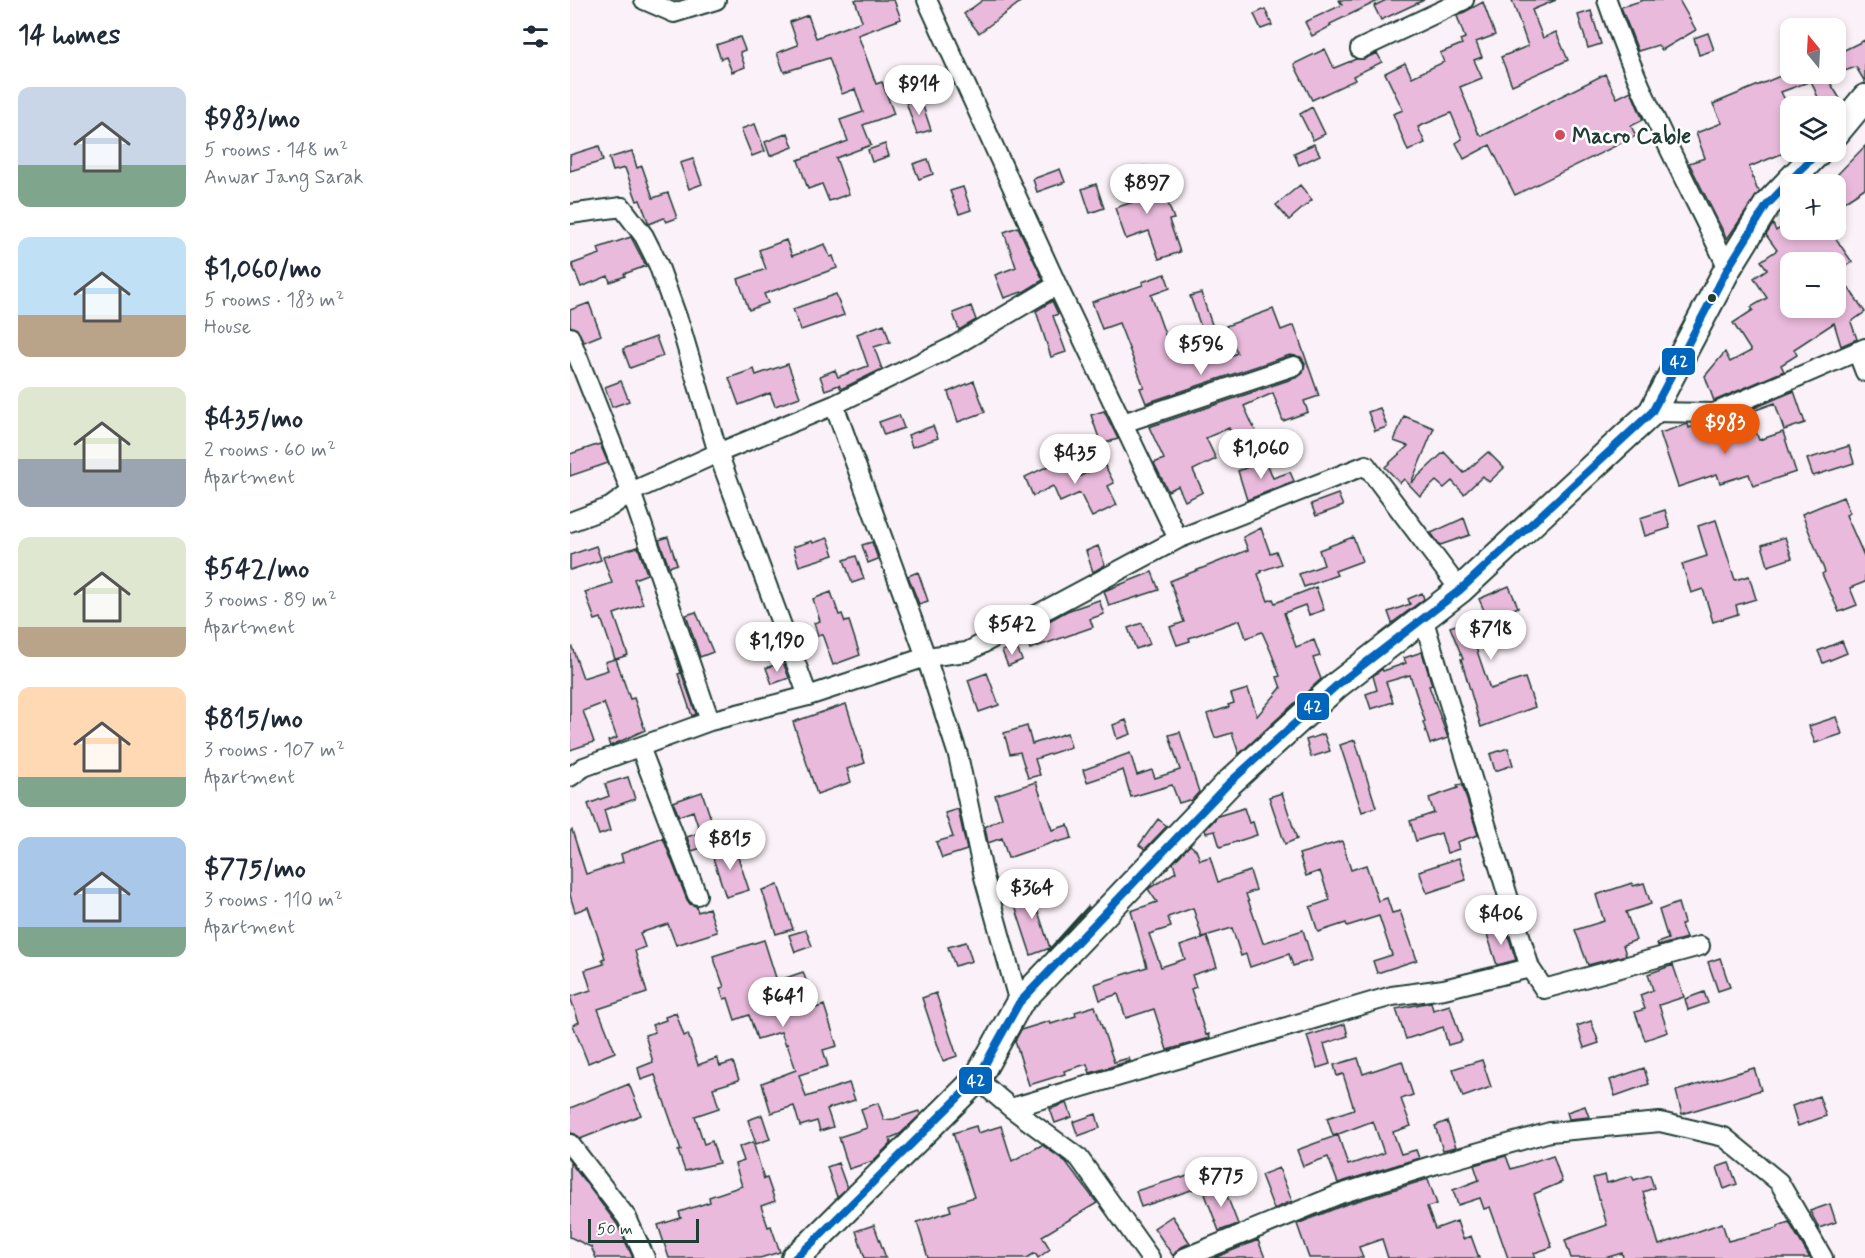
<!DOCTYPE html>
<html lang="en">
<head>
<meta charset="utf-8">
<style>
  :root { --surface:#fff; --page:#f6f6f7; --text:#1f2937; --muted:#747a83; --accent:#ea580c }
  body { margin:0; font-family:Mynerve,sans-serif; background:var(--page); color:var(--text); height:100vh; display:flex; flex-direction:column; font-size:22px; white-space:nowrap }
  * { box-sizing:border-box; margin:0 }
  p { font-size:20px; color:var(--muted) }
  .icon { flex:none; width:33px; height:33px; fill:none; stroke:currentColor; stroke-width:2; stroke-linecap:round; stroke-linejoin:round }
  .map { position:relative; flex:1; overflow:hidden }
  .sheet { display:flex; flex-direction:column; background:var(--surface); width:570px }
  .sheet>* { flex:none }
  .needle { width:39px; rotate:342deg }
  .fabs { position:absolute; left:1210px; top:18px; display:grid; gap:12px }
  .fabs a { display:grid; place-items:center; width:66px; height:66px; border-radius:12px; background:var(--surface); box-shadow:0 3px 9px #0003; font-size:30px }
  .scale { position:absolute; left:18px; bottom:15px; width:111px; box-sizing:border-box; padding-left:6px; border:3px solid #1f3d34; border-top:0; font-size:16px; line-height:21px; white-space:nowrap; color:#1f3d34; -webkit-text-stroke:4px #fff; paint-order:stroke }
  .price { position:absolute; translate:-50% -51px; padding:0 14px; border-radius:21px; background:#fff; color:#222; font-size:20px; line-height:39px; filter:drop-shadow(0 2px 3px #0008) }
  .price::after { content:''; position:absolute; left:50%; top:36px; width:18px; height:14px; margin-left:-9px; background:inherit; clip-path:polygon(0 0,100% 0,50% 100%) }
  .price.active { background:var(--accent); color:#fff }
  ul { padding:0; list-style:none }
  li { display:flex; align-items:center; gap:18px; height:150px; padding:0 18px }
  li span { display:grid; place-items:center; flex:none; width:168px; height:120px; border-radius:12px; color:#555 }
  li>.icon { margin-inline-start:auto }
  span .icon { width:72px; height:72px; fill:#fffc; stroke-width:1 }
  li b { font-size:26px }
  h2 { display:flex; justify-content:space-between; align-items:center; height:72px; padding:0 18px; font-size:26px }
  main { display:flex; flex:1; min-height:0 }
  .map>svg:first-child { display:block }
</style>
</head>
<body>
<main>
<section class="sheet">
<h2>14 homes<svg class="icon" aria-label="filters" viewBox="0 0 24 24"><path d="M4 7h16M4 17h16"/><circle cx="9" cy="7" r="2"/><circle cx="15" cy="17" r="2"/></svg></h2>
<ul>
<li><span style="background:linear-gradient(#c9d6e8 65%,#7fa58c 0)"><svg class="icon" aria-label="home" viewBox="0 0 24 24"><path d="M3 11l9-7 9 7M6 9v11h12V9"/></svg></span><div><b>$983/mo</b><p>5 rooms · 148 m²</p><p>Anwar Jang Sarak</p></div></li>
<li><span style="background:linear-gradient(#bfe0f5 65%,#b9a48a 0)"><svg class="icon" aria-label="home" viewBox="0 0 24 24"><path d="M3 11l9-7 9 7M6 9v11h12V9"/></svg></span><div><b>$1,060/mo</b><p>5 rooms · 183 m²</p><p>House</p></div></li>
<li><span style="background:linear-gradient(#dfe7d0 60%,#9aa5b1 0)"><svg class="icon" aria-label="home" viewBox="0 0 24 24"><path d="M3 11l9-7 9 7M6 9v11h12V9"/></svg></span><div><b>$435/mo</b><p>2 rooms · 60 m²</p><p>Apartment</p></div></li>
<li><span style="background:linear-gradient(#dfe7d0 75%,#b9a48a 0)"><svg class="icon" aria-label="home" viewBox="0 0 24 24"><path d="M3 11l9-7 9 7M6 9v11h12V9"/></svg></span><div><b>$542/mo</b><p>3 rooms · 89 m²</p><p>Apartment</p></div></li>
<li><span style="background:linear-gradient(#ffd9b3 75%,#7fa58c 0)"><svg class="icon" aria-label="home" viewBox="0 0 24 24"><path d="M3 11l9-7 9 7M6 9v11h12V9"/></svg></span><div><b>$815/mo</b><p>3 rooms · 107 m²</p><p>Apartment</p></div></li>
<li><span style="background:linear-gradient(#a9c7e8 75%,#7fa58c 0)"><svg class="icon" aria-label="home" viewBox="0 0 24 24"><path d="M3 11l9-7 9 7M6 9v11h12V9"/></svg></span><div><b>$775/mo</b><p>3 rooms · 110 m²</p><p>Apartment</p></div></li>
</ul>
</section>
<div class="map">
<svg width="1295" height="1258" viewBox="0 0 1295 1258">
  <rect width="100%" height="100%" fill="#fbf1f8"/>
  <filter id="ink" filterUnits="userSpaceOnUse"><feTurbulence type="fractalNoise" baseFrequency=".0167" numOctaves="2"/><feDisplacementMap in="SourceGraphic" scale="12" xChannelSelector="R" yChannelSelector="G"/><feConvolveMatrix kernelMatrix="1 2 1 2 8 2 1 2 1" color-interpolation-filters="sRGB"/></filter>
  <g filter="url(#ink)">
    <path fill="#eabadc" stroke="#1f3d34" stroke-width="1.5" fill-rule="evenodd" d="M285,0H324L331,19L288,35L306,84L312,82L324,114L293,125L301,145L266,158L279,194L259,201L252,184L238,189L228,160L278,141L270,120L293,112L285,89L272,94L259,58L214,72L207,53L228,45L220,22L238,15L246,38L292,21Z
      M413,0H453L409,33L394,14Z
      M769,0H810L760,24L761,26L742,36L735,22L772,5Z
      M816,0H854L811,20L804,6Z
      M942,0H986L962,10L973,38L986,32L998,60L942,85L931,57L958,46Z
      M1074,0H1109L1126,30L1092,50L1088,45L1068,51L1051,7Z
      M913,2L925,35L906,42L912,57L904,60L912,78L890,87L908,132L912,136L1035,74L1047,98L1061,91L1073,120L1061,126L1066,136L945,195L920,145L894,159L886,143L892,139L881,113L848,127L855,143L838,151L823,114L833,110L815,73L835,63L842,77L874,62L870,53L892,44L890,40L895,38L887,16Z
      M695,9L702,25L691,29L684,14Z
      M1021,11L1031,44L1018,48L1008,15Z
      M1138,33L1144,50L1129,55L1124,38Z
      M170,37L175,50L170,52L175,67L162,72L156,57L151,59L146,45Z
      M1295,40V82L1286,67L1266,74V54Z
      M755,49L764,68L786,59H794L807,53L812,62L783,76L785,80L742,100L724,64Z
      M1215,74H1258L1256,76L1272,102L1266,109V106H1256L1251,99L1249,100L1241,81L1211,92L1221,112V150L1179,167L1187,189L1190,191L1157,239L1119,163L1135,158L1126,133L1152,123L1143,104Z
      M350,97L361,130L347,134L336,102Z
      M742,107L755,134L743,140L730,114Z
      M185,124L195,151L182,156L171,129Z
      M218,133L223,147L200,156L195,142Z
      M315,144L319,156L302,162L298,150Z
      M744,144L750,155L729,165L724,153Z
      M29,146L33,161L0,171V155Z
      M1295,146V188L1266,207V184H1253L1266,176Z
      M62,151L67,168L72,166L83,198L98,193L107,218L96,222L94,218L79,224L70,200L67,201L55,168L43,171L39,158Z
      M123,159L132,184L119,189L110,163Z
      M358,159L363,174L349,179L343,164Z
      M575,166L588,204L597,201L604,219L599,220L610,252L589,259L579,231L556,239L545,208L563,202L554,174Z
      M490,169L495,182L467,192L463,179Z
      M526,184L534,208L520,213L512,189Z
      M730,185L742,200L719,220L706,205Z
      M393,187L401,210L389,214L380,191Z
      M1220,222L1221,230H1260L1282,262L1267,271L1295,312L1281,322L1287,339L1271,346L1264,323L1224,349L1227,355L1211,365L1214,371L1144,401L1135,376L1155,352L1160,362L1181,351L1163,323L1183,310L1181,307L1197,298L1184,278L1197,269L1191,261L1207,250L1196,235L1203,224L1206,231ZM1221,262H1266V308H1221Z
      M448,227L473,280L455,291L434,298L425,275L446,267L434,232Z
      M61,237L76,266L54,274L55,276L40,282L38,276L11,287L2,264L30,254L28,248Z
      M216,240L222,256L255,244L260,257L263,256L267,268L194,294L198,303L179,310L168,279L196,269L189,250Z
      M595,274L600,288L581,295L596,337L631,327L620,296L631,293L646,336L630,341L640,364L667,353L656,326L703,309L711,330L724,325L749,396L734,401L738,412L713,421L703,393L674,406L689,439L668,449L659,428L636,438L646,459L623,470L633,492L615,501L608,486L598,491L584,463L594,459L579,427L728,377L733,373L735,363L731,357L720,355L576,403L570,388L574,387L549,323L532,329L522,302L573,285L572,282Z
      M266,294L274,315L231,330L223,309Z
      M482,301L488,314L483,316L496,352L481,357L466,311Z
      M19,303L31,335L14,342L7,329L0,326V310Z
      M401,306L406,320L389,330L383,313Z
      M314,324L320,342L304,347L312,369L271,389L269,385L255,390L250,376L265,370L268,377L298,366L287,334Z
      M86,337L93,356L60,368L53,349Z
      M218,364L230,397L205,406L200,393L169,405L159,378L184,369L186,375Z
      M51,381L59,401L42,407L35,387Z
      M404,381L415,412L388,422L378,392Z
      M1224,391L1235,423L1214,430L1205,403L1183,411L1182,409Z
      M810,408L817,427L805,431L798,412Z
      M534,411L548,439L531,444L521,415Z
      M329,415L334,428L314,435L309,422Z
      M834,416L864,428L841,483L874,452L894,473L918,452L934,468L919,482L913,476L894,494L882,481L874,488L866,481L850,496L834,479L830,483L815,467L838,446L824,441Z
      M1156,420L1162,439L1186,432L1189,440L1213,432L1226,472L1183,486L1179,474L1150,483L1147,474L1108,487L1090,433L1118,424L1119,428L1130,424L1148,423Z
      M363,426L368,438L342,447L338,435Z
      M30,444L38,463L0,476V454Z
      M1279,446L1284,463L1243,476L1237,459Z
      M497,457L507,478L534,464L544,483L538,486L547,505L522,517L510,493L490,502L483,486L463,496L455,477Z
      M696,460L703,478L720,472L724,481L677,500L668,471Z
      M768,494L773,506L746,516L741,504Z
      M1273,497L1280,513L1276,515L1295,558V582L1280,588L1287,605L1269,612L1252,574L1255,572L1232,514Z
      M1095,510L1100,528L1075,536L1070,518Z
      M894,518L900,535L870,545L861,533Z
      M1146,520L1165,580L1179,576L1186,599L1166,605L1168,614L1143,622L1133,589L1121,593L1112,564L1137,556L1128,526Z
      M691,528L700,553L706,551L711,564L691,571L692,572L688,574L698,601L703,599L705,603L746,587L754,610L739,615L735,605L714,613L726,647L744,640L750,656L743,658L751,679L669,754L662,733L645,738L637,714L659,707L658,705L664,703L661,694L678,689L687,716L711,688L707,677L710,676L701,652L692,632L676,638L670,620L619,638L620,641L607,645L600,627L614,622L600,581L678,550L673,537Z
      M98,537L107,564L99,567L89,540Z
      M783,537L792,561L765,571L767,575L734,587L729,574L754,565L749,550Z
      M1215,537L1222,558L1198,566L1192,545Z
      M258,538L264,555L229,566L223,547L242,541L243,543Z
      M302,542L308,559L298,563L292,545Z
      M26,546L31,560L0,570V555Z
      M528,546L535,565L523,572L516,551Z
      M68,547L77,574L64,579L73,604L44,614L58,655L46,659L60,699L64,698L75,730L40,746L38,741L47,738L34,703L13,711L24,742L0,750V647H2L13,678L38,670L35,662L45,659L31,618L25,620L15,592L42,583L33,557Z
      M286,556L294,579L282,583L274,560Z
      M348,572L358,601L349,604L338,576Z
      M582,572L589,590L539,606L534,591Z
      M939,586L948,607L937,612L944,630L905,645L920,689L955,678L965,707L911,727L891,659H893L880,627L916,615L909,599Z
      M261,592L269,615L272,614L275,622L279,621L290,655L263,665L252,634L248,636L244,623L250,621L243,599Z
      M852,593L854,599L822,623L818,612L840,604L838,599Z
      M529,600L534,614L520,619L523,627L460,649L455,634L497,611Z
      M126,612L143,652L130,657L116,615Z
      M572,623L580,644L566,649L558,628Z
      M192,631L199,649L182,655L176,637Z
      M1272,641L1277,653L1253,663L1248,651Z
      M102,646L126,714L122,716L108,674L111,673Z
      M446,646L452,660L438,666L432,651Z
      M852,652L862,685L859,686L878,738L860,744L853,722L855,721L840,675L816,682L823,702L801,709L796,694L807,690L803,676L812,669L813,671L836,663L834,658Z
      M213,662L219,678L202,684L196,668Z
      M417,673L429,705L409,712L398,680Z
      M276,704L295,763L277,769L281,782L247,794L223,722Z
      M1266,717L1272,734L1245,743L1239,726Z
      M556,720L561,734L547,739L543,725Z
      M457,726L462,744L497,733L501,747L465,759L470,775L458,778L450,752L440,754L434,733Z
      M610,732L629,792L621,801L619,800L609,803L602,785L561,797L553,770L517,782L513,770L560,753L567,775L582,770L585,778L610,770L599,735Z
      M754,734L760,751L741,757L736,740Z
      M785,740L806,807L792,812L770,745Z
      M938,748L943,765L925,771L920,754Z
      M58,777L65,799L34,810L40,831L29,835L18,804L39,796L35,784Z
      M466,782L482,830L498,825L502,838L488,842L487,841L438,858L432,838L418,843L415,827L432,818L425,795Z
      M892,784L908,835L887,842L889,849L877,853L871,833L846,841L840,821L864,813L859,798L888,788L887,785Z
      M132,792L142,822L128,826L123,811L109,816L103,802Z
      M712,793L727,839L715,844L699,797Z
      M674,808L679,823L683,822L687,835L650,847L645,831L636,833L635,830L648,816Z
      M388,809L397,850L372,858L366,842L383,837L375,813Z
      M588,819L597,826L575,849L569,845Z
      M2,830L16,874L53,862L51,854L93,838L117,900L120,904L126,906L128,912L139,908L147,932L106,945L98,924L70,933L75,947L65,951L77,993L28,1009L45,1052L18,1063L3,1025L9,1022L0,997L21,990L15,970L34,964L32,959L35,958L18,907L5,912L0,895V831Z
      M132,832L137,846L122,851L117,837Z
      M772,841L781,870L796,865L808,901L817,898L822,913L830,911L847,960L807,973L803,961L822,955L809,916L777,926L776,923L748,932L740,907L760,900L750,871L736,876L729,854Z
      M164,845L179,890L156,897L141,852Z
      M620,845L626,850L630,860L640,857L648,882L680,871L686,890L676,894L693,943L733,930L742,960L723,966L719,954L680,967L676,954L671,956L662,928L632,937L623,908L598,917L601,927L579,934L591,967L615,959L610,946L637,937L647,967L622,975L626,987L621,989L636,1035L639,1034L640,1038L597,1050L584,1009L556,1018L548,994L530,1000L525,984L577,967L561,911L587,902L578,889L606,872L603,863Z
      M889,858L896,880L857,893L849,871Z
      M1062,883L1063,886L1074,883L1081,904L1056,912L1066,940L1053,945L1056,955L1018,965L1005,930L1034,921L1026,895Z
      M459,884L480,948L518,906L519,907L478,951L480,948L461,955L440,891Z
      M208,885L223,929L206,934L192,890Z
      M1108,903L1114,923L1111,925L1116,938L1088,946L1087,943L1098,939L1089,910Z
      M928,927L929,931L936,929L946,960L927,965L916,931Z
      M236,930L242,946L225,952L219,935Z
      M194,940L207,981L233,972L246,1008L254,1005L267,1046L253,1050L258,1066L229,1075L236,1097L279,1083L285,1100L257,1109L263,1127L250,1131L247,1121L230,1126L224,1106L201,1113L192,1083L226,1070L217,1044L216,1045L211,1032L187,1039L179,1015L165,1020L158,998L154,999L150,988L154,987L143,956Z
      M396,942L402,961L385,966L378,947Z
      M1150,958L1160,987L1148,991L1138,962Z
      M1103,965L1114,997L1089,1005L1098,1032L1075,1040L1065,1012L1075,1009L1070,995L1083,990L1078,974Z
      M1134,992L1138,1003L1118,1010L1115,999Z
      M366,993L387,1056L373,1061L352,998Z
      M861,1002L863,1010L880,1005L892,1041L878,1045L873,1027L836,1039L826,1009Z
      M525,1006L544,1062L559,1058L560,1061L520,1073L517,1064L494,1071L495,1074L459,1085L445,1041L451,1030L480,1021L481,1024L506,1016L505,1012Z
      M106,1013L114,1036L118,1034L128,1065L147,1058L150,1066L163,1062L169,1080L143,1088L149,1108L125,1116L134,1144L142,1141L149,1163L115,1171L108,1151L111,1150L85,1075L71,1080L68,1068L83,1062L75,1035L85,1032L82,1025L96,1020L95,1017Z
      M1021,1021L1029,1043L1014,1048L1007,1026Z
      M775,1024L778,1036L754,1044L760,1064L747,1068L737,1036Z
      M788,1058L793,1074L832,1061L843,1095L831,1099L841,1126L823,1132L831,1154L846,1150L849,1158L768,1183L758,1157L733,1166L727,1150L768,1135L778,1165L814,1153L803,1121L763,1136L757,1118L784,1109L773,1074L767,1076L764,1065Z
      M912,1060L921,1087L893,1097L883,1069Z
      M1074,1068L1079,1084L1045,1096L1040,1080Z
      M1184,1068L1191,1090L1112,1114L1106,1091Z
      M59,1084L71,1115L10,1139L5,1134L0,1133V1108Z
      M1249,1096L1256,1116L1228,1126L1222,1106Z
      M308,1103L314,1120L324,1119L349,1111L350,1115L330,1134L320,1138L321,1143L303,1161L279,1169L269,1137L297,1128L291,1109Z
      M497,1103L502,1117L485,1123L480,1109Z
      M1015,1106L1019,1117L999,1119L997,1112Z
      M526,1114L530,1128L508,1136L503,1122Z
      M192,1115L200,1139L186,1144L178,1120Z
      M877,1121L886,1147L873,1150L865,1126Z
      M406,1126L408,1133L431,1126L442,1161L472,1145L496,1162L527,1203L472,1236L480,1249L468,1258L465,1253L457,1258H358L347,1222L381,1211L379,1205L404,1197L383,1133Z
      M183,1142L194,1179L197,1178L205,1201L191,1206L198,1227L201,1226L210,1252L190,1258H99L88,1225L111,1218L109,1212L140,1202L139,1197L172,1186L165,1164L174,1161L169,1147Z
      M983,1155L992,1182L964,1194L982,1247L964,1253L966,1258H938L920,1207L914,1209L910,1198L888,1205L883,1190L909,1180L904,1165L936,1156L941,1169Z
      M0,1162L47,1224L63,1258H26L21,1247L0,1237Z
      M268,1163L277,1188L267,1197L257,1167Z
      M1159,1163L1167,1184L1154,1189L1147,1167Z
      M645,1165L651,1180L571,1207L566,1191L611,1177L612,1178Z
      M709,1168L722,1201L704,1209L691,1175Z
      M1035,1175L1037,1183L1062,1176L1064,1180L1080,1175L1084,1188L1073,1192L1089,1245L1152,1223L1158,1241L1208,1228V1226L1219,1222L1240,1258H1053L1052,1253L1035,1258H1001L995,1240L1037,1225L1023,1178Z
      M858,1179L867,1204L857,1207L865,1229L887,1221L893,1239L901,1236L909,1258H818L812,1239L789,1247L793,1258H739L727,1224L774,1205Z
      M652,1183L668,1224L649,1231L635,1194Z
      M1260,1204L1266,1222L1249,1228L1240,1211Z
      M602,1216L620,1243L609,1248L603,1256L584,1228Z
      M304,1225L316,1258H295L286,1231Z
      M688,1240L695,1258H644Z"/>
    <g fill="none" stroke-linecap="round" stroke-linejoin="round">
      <g stroke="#1f3d34" stroke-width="22">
        <path id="minor" d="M74,0L104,13L146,0
          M357,0L487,285L608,539
          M1037,0C1068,93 1115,179 1158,268
          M790,49L894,0
          M0,214L52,207L74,236L88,264L111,328L148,453L238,696
          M0,337L61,492L140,721
          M1287,351L1295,372
          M264,405L356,657L388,755L414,877L449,1003
          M1082,412L1144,413L1295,348
          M553,423L724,366
          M0,522L40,507L61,492L148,453L264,405L384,346L487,285
          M853,618L960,968
          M70,747L127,895
          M0,777L14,767L140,721L238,696L356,657L397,652L608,539L796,465L890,590
          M407,1079L441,1108L509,1158L580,1258
          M441,1108L822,996L874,989L960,968L974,989L1130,946
          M0,1144L57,1218L75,1258
          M614,1258L770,1194L867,1164L980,1132L1090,1122L1154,1137L1209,1182L1253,1258"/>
      </g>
      <g stroke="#1f3d34" stroke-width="30">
        <path id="secondary" d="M1266,133L1295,98
          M225,1258L242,1243L407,1079L449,1003L658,784L767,685L890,590L1082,412L1158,268L1197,205L1248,152"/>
      </g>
      <use href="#minor" stroke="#fff" stroke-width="18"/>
      <use href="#secondary" stroke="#fff" stroke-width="26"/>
      <g stroke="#fff" stroke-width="12">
        <path id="bus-1" d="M225,1258L242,1243L407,1079L449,1003L658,784L767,685L890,590L1082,412L1158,268L1197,205L1248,152"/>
      </g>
      <use href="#bus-1" stroke="#0065bd" stroke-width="8"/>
    </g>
  </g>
  <circle fill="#d1495b" stroke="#fff" stroke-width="2" cx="990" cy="135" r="6"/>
  <circle fill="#1f3d34" stroke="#fff" stroke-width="2" cx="1142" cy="298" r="5"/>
  <g text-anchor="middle" stroke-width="5" stroke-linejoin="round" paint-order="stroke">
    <g font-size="22" font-weight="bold" fill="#1f3d34" stroke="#fff" text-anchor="start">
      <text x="1002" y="143">Macro Cable</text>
    </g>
  </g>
  <g stroke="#fff" stroke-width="2">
    <rect x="1091" y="347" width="35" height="29" rx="6" fill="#0065bd"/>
    <rect x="726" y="692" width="34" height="29" rx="6" fill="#0065bd"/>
    <rect x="388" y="1066" width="35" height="29" rx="6" fill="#0065bd"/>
  </g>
  <g font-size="16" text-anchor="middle" font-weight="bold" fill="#fff">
    <text x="1109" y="367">42</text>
    <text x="743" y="712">42</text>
    <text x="406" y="1086">42</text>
  </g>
</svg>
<div class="fabs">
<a><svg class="needle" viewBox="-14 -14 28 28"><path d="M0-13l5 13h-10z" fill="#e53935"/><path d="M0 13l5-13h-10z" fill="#747a83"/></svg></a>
<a><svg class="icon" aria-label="layers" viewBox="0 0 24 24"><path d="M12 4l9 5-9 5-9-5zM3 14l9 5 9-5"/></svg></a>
<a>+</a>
<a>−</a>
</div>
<div class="scale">50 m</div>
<b class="price" style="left:349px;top:116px">$914</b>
<b class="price" style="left:577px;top:215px">$897</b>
<b class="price" style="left:631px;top:376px">$596</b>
<b class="price active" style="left:1155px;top:455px">$983</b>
<b class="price" style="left:691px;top:480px">$1,060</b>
<b class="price" style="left:505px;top:485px">$435</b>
<b class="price" style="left:442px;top:656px">$542</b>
<b class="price" style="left:921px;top:661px">$718</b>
<b class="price" style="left:207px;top:673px">$1,190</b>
<b class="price" style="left:160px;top:871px">$815</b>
<b class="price" style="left:462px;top:920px">$364</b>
<b class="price" style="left:931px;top:946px">$406</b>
<b class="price" style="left:213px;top:1028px">$641</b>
<b class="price" style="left:651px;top:1208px">$775</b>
</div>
</main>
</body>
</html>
